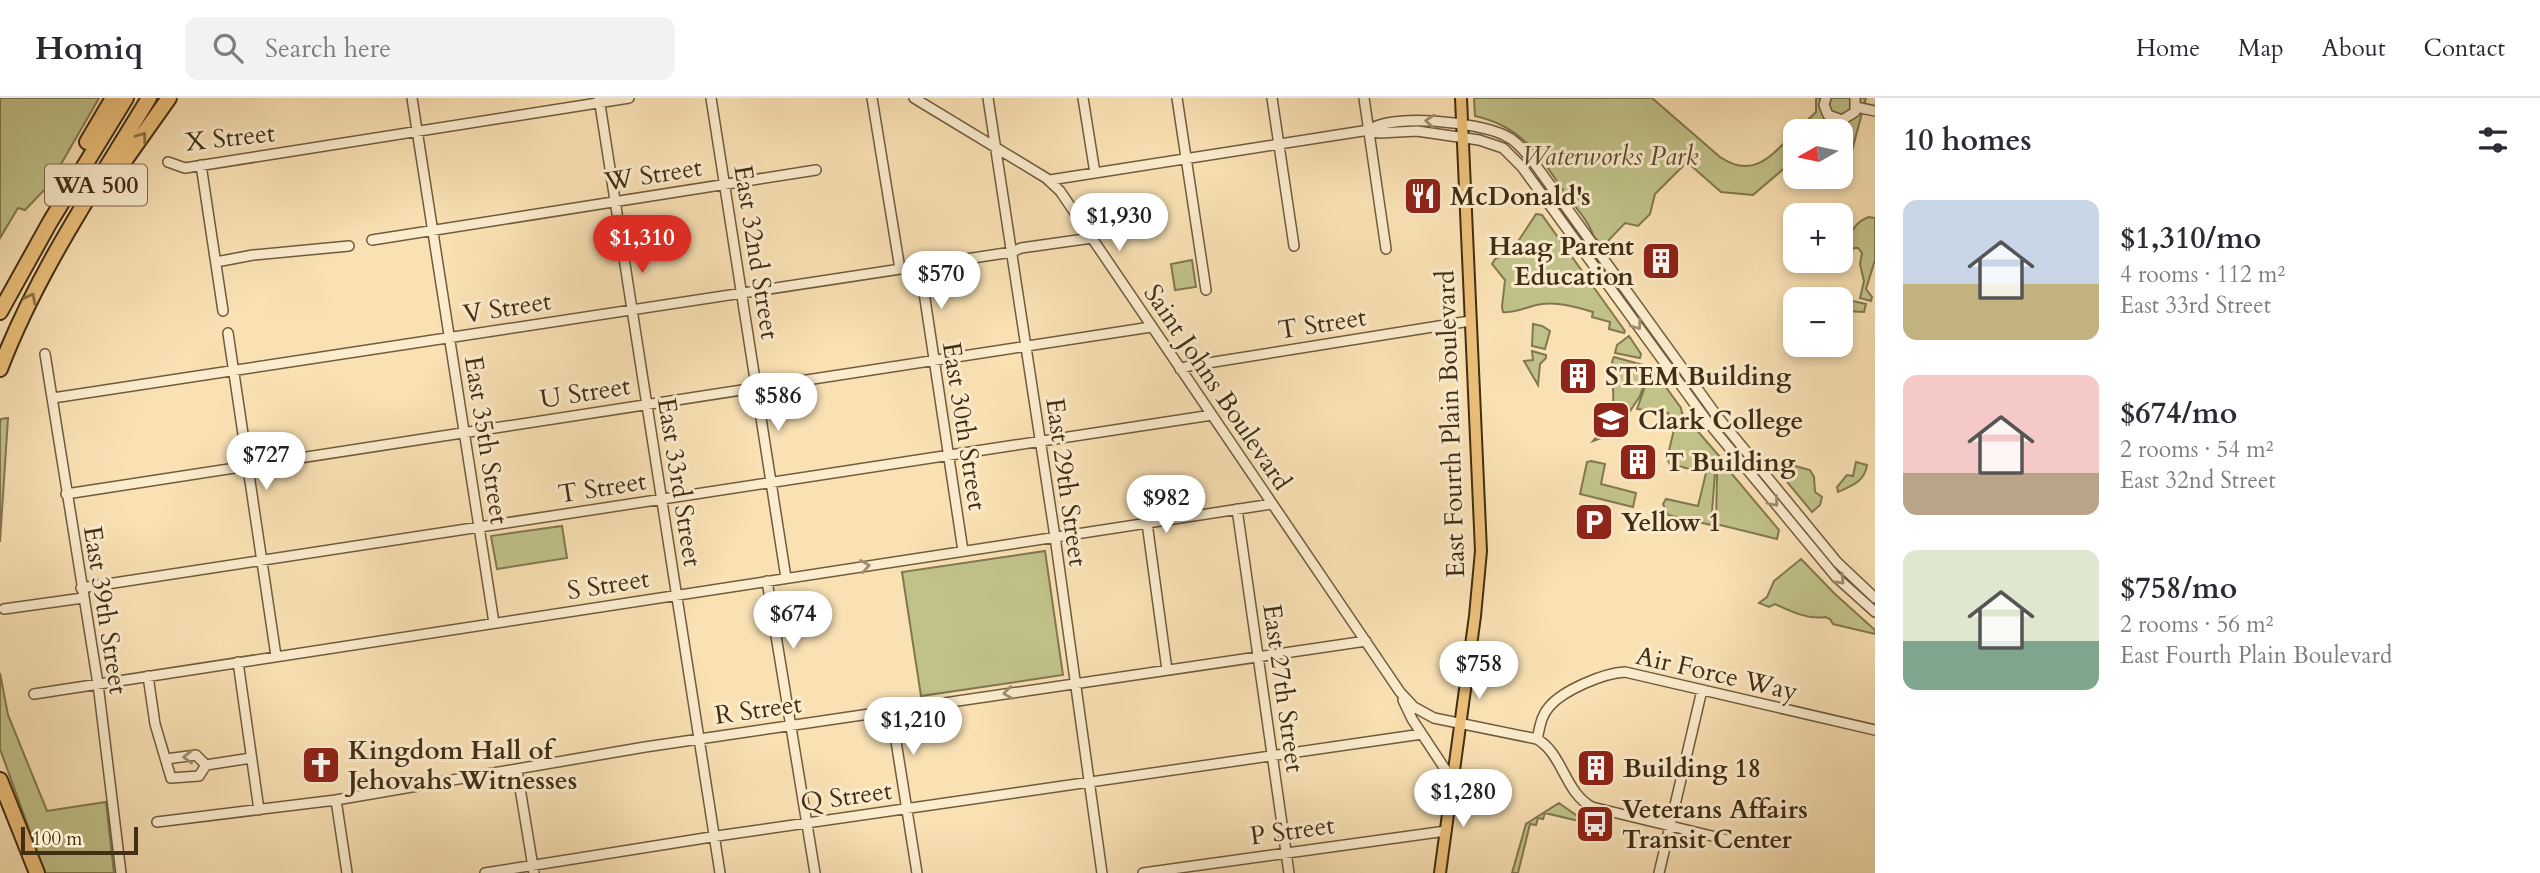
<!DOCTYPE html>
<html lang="en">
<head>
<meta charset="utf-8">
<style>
  :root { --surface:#fff; --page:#f2f2f3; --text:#2b2b33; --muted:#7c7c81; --line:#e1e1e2; --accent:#d93025 }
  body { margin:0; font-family:Cardo,serif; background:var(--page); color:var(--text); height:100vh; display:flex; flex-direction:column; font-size:26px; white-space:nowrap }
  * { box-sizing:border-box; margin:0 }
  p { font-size:23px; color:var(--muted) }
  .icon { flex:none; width:38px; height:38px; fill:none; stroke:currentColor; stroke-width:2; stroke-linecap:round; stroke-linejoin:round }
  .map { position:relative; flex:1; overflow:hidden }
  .side { display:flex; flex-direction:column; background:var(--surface); width:665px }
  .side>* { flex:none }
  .needle { width:46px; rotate:261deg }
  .fabs { position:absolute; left:1783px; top:21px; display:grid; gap:14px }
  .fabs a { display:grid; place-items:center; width:70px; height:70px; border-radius:14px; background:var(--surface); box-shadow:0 4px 10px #0003; font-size:35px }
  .scale { position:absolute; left:21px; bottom:18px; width:117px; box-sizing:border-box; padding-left:7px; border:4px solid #422e14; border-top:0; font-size:19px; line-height:24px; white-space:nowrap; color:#422e14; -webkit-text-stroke:5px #fbecce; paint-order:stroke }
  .price { position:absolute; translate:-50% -60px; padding:0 16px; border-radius:24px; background:#fff; color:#222; font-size:23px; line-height:46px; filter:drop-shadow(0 2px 4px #0008) }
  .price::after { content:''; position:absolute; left:50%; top:42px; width:21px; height:16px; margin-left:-10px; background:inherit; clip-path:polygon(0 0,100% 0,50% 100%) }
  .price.on { background:var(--accent); color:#fff }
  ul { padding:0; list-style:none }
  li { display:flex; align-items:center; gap:21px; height:175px; padding:0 28px }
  li span { display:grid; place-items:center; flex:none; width:196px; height:140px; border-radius:14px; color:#555 }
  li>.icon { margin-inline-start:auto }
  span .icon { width:84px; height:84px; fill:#fffc; stroke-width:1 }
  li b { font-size:30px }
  h2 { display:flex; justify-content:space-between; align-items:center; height:84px; padding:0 28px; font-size:30px }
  header { display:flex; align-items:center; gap:42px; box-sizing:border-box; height:98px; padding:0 35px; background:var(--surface); border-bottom:2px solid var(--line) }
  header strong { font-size:33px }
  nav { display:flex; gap:38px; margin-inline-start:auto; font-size:24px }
  .search { width:490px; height:63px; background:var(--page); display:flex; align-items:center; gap:18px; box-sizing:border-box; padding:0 24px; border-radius:14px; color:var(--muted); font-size:26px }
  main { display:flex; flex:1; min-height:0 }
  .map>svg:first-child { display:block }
</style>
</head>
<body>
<header>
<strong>Homiq</strong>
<div class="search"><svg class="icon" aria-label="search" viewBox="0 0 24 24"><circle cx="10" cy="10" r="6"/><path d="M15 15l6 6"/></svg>Search here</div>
<nav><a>Home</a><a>Map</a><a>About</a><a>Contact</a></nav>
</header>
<main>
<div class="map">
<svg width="1875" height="775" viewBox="0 0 1875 775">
  <rect width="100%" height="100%" fill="#f9e1b4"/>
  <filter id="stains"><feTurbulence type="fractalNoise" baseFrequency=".00286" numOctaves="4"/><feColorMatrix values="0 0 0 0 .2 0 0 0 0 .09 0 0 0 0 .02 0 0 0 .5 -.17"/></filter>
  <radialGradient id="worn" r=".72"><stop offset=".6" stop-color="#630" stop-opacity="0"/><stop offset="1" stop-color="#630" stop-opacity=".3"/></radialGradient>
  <path fill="#c1c28a" stroke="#82784f" stroke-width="2" d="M0,0H99L49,87L25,112L18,110L0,140Z
    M1474,0H1652L1720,59C1754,82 1772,57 1795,34V61L1753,97L1721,94L1687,64L1655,96L1650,116L1638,128L1625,125L1603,148L1594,139C1589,124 1577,111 1567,98C1540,59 1524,29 1475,18Z
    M1816,0H1866L1850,60L1841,58V33H1796L1816,14Z
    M1536,116L1542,117L1625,233L1624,235L1609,231L1610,224L1592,219L1593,214C1576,209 1560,204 1542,206C1529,207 1517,216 1503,214L1502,209L1505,182L1492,166L1495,161L1511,154Z
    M1869,119L1875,120V162L1866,191L1872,199L1871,203L1860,200L1864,183L1860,166L1862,155L1858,150H1854L1846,159L1842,153C1849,139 1853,124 1869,119Z
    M1192,162L1196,189L1175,192L1171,166Z
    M1821,196L1866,206L1864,214L1846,213L1841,209V201H1819Z
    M1533,226L1542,228L1550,233L1545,251L1532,248Z
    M1629,238L1641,256L1640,260L1615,255L1617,247Z
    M1532,253L1546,257V260L1540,266L1538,287L1524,263L1533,262Z
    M1614,259L1643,267L1641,276L1646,281L1640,298L1626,319L1613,304C1615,290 1608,269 1614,259Z
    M1655,274L1681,310L1682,315L1720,359L1715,375L1711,427L1668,417L1663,406L1666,401L1698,408L1706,375L1670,366L1667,361L1676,323L1671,322L1668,315L1637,311L1650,275Z
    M1613,309L1618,312L1623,323L1604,339L1593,343L1606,327Z
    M8,320L0,444V325L1,321Z
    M1591,363L1605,366L1601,386L1636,395L1633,409L1580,396L1587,364Z
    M1721,363L1779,432L1777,441L1716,426L1717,376Z
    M1856,364L1867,367C1865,383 1852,388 1838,394L1837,389L1847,377L1853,378Z
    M1795,368L1810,372L1814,379L1815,394L1822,399L1820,407L1812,414L1778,373Z
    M562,428L567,460L497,471L491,438Z
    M1045,453L1063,577L921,598L902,474Z
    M1801,461L1835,496L1875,532V536L1833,526L1830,521L1825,519C1808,522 1790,513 1775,506L1769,509L1759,505L1767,499L1774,483Z
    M0,575L8,617L47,713L106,704L114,775H45L0,651Z
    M1559,705L1580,720L1579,723L1545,715L1543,721L1538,720L1536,727L1530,726L1518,775H1512L1526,726Z"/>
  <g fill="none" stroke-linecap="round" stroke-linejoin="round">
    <g stroke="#705b3c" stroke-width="12">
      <path id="minor" d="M412,0L494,525
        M599,0L720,775
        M711,0L786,480
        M872,0L900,171
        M914,0L1046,80L1060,93L1400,594L1414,609L1434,620L1537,641C1563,656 1565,695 1592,709L1749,747
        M988,0L1055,439L1102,775
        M1083,0L1095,75
        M1177,0L1206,192
        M1272,0L1294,148
        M1364,0L1386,151
        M1826,0L1824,7L1828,17L1842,22L1855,14V0
        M1856,9L1875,13
        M1369,32C1394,15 1477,24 1504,37C1516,42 1524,53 1532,62L1717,318L1837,464L1875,500
        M168,64L185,70L629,0
        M201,67L223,213
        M1050,82L1369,32L1379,35L1417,33L1479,42L1503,50L1522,69L1707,323L1836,479L1875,514
        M372,142L816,72
        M216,164L253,157L349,148
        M920,168L963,453
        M228,235L276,558
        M45,256L98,586L121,775
        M1180,271L1189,268L1470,223
        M53,300L1012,154L1021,150L1092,140
        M66,396L1151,229
        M1237,411L1289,775
        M1147,425L1167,572
        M767,483L815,775
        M81,490L1212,317
        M4,511L83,500
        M238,564L259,712
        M148,578L155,626L171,680L199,678L206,667
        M34,596L1272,406
        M1403,602L1412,621L1453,683
        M891,612L917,775
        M1537,641C1540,629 1541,618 1549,609C1563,592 1604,575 1625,574L1875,632
        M166,661L196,657L206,667
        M206,667L251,660
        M517,672L534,775
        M336,702L347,775
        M157,724L336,702L645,649L1366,543
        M485,775L724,737L1422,636
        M1143,775L1446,733
        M1659,775L1702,592"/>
    </g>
    <g stroke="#422e14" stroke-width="14">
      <path id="major" d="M1440,775L1475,518L1481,453L1461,0"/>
    </g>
    <g stroke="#422e14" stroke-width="18">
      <path id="highway" d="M87,44L113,0
        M101,96L169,0
        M0,214L50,124L126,0
        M0,271C37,174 96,88 149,0
        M0,682L37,775"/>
    </g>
    <use href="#minor" stroke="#fbecce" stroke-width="9"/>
    <use href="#major" stroke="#ecc07a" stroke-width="10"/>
    <use href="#highway" stroke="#ecc07a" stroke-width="14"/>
  </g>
  <defs><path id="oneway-chevron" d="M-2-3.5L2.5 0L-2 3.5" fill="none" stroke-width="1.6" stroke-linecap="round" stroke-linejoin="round" transform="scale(1.75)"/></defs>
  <g stroke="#9e8d71">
    <use href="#oneway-chevron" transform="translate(1430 23) rotate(-176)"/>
    <use href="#oneway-chevron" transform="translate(1637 227) rotate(54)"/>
    <use href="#oneway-chevron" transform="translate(1774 404) rotate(50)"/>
    <use href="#oneway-chevron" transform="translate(865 468) rotate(-9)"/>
    <use href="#oneway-chevron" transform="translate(1840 482) rotate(46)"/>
    <use href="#oneway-chevron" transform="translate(1008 595) rotate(172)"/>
    <use href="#oneway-chevron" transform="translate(188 659) rotate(179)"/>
  </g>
  <g stroke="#8e7042">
    <use href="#oneway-chevron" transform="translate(142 39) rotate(-54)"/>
    <use href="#oneway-chevron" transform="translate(31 200) rotate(-63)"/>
  </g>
  <defs>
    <g id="restaurant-square" transform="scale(2.0125)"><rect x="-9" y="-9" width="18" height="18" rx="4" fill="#8f2418" stroke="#fbecce"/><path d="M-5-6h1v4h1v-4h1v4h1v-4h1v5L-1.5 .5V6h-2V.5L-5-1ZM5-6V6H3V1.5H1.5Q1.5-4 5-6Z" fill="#fff"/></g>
    <g id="building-square" transform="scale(2.0125)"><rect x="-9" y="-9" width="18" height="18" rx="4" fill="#8f2418" stroke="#fbecce"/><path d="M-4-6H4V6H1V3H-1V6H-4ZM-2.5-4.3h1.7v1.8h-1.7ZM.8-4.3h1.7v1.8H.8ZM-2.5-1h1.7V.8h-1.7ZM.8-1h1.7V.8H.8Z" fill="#fff"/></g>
    <g id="university-square" transform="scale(2.0125)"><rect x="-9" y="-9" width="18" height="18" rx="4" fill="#8f2418" stroke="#fbecce"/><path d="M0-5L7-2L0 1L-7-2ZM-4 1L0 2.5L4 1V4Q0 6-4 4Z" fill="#fff"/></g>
    <g id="parking-square" transform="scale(2.0125)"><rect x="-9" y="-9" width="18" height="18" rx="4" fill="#8f2418" stroke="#fbecce"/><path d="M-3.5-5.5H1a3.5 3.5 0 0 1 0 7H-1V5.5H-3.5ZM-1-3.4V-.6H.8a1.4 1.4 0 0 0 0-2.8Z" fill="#fff"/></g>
    <g id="church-square" transform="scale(2.0125)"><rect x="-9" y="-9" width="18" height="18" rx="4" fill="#8f2418" stroke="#fbecce"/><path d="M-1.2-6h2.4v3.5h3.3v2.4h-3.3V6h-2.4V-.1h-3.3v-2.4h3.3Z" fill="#fff"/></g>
    <g id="bus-square" transform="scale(2.0125)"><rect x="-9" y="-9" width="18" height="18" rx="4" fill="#8f2418" stroke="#fbecce"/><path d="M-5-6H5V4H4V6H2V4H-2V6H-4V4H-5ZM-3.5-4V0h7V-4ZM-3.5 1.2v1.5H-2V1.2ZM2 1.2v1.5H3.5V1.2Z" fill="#fff"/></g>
  </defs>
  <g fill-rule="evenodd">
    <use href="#restaurant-square" x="1423" y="98"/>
    <use href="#building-square" x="1661" y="163"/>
    <use href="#building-square" x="1578" y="278"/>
    <use href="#university-square" x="1611" y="322"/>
    <use href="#building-square" x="1638" y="364"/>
    <use href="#parking-square" x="1594" y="424"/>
    <use href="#church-square" x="321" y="667"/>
    <use href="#building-square" x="1596" y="670"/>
    <use href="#bus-square" x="1595" y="726"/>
  </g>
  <g text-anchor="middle" stroke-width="6" stroke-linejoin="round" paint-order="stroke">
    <rect fill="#fbecce" stroke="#7a674c" stroke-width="2" x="45" y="66.5" width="102" height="41" rx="5"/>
    <g font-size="24" font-weight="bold" fill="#422e14">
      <text x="96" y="95">WA 500</text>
    </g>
    <g font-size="26" fill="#422e14" stroke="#fbecce">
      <text transform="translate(230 39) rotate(-6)" y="9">X Street</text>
      <text transform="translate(653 76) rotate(-9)" y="9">W Street</text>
      <text transform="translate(757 154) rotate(81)" y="9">East 32nd Street</text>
      <text transform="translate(507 209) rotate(-9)" y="9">V Street</text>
      <text transform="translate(1322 225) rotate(-9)" y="9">T Street</text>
      <text transform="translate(1218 289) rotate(56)" y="9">Saint Johns Boulevard</text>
      <text transform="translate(585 294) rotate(-9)" y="9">U Street</text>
      <text transform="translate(1450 326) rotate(-92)" y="9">East Fourth Plain Boulevard</text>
      <text transform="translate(965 328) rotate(81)" y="9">East 30th Street</text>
      <text transform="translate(487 342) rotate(81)" y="9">East 35th Street</text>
      <text transform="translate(680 384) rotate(81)" y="9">East 33rd Street</text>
      <text transform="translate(1067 384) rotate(82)" y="9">East 29th Street</text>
      <text transform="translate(602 389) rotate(-9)" y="9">T Street</text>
      <text transform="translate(608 486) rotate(-9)" y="9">S Street</text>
      <text transform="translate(106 512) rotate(81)" y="9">East 39th Street</text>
      <text transform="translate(1717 575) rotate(13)" y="9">Air Force Way</text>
      <text transform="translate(1284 590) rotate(82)" y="9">East 27th Street</text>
      <text transform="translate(758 611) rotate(-8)" y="9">R Street</text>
      <text transform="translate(846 698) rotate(-8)" y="9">Q Street</text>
      <text transform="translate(1292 732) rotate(-8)" y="9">P Street</text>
    </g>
    <g font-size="26" font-style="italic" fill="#5b4c2c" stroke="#fbecce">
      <text x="1610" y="67">Waterworks Park</text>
    </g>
    <g font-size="26" font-weight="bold" fill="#422e14" stroke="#fbecce" text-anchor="start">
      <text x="1450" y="107">McDonald's</text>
      <text x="1634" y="157" text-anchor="end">Haag Parent<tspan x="1634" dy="30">Education</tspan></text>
      <text x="1605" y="287">STEM Building</text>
      <text x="1638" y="331">Clark College</text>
      <text x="1665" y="373">T Building</text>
      <text x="1621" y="433">Yellow 1</text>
      <text x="348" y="661">Kingdom Hall of<tspan x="348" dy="30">Jehovahs Witnesses</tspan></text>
      <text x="1623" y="679">Building 18</text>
      <text x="1622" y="720">Veterans Affairs<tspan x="1622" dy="30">Transit Center</tspan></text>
    </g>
  </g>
  <rect width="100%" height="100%" filter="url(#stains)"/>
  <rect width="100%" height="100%" fill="url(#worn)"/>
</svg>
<div class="fabs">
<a><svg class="needle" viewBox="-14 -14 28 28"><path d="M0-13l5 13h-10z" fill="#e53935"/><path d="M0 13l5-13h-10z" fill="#7c7c81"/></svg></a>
<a>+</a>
<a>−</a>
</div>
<div class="scale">100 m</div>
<b class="price" style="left:1119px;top:155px">$1,930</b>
<b class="price on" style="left:642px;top:177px">$1,310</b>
<b class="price" style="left:941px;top:213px">$570</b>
<b class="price" style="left:778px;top:335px">$586</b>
<b class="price" style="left:266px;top:394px">$727</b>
<b class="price" style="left:1166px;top:437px">$982</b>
<b class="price" style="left:793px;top:553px">$674</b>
<b class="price" style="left:1479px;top:603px">$758</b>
<b class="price" style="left:913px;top:659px">$1,210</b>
<b class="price" style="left:1463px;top:731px">$1,280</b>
</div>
<section class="side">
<h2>10 homes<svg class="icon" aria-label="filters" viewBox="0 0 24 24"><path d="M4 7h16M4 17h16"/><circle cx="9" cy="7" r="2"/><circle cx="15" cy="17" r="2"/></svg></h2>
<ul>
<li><span style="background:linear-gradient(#c9d6e8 60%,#c2b280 0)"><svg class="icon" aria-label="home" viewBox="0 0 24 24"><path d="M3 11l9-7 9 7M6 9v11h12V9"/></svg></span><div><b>$1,310/mo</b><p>4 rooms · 112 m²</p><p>East 33rd Street</p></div></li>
<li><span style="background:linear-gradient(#f6c9c9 70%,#b9a48a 0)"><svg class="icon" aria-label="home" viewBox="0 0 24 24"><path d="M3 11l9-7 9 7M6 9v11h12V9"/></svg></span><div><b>$674/mo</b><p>2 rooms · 54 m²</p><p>East 32nd Street</p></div></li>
<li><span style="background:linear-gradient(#dfe7d0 65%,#7fa58c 0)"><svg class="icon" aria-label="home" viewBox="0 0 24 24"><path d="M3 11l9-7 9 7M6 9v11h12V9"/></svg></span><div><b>$758/mo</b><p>2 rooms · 56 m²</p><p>East Fourth Plain Boulevard</p></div></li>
</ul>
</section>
</main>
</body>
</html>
